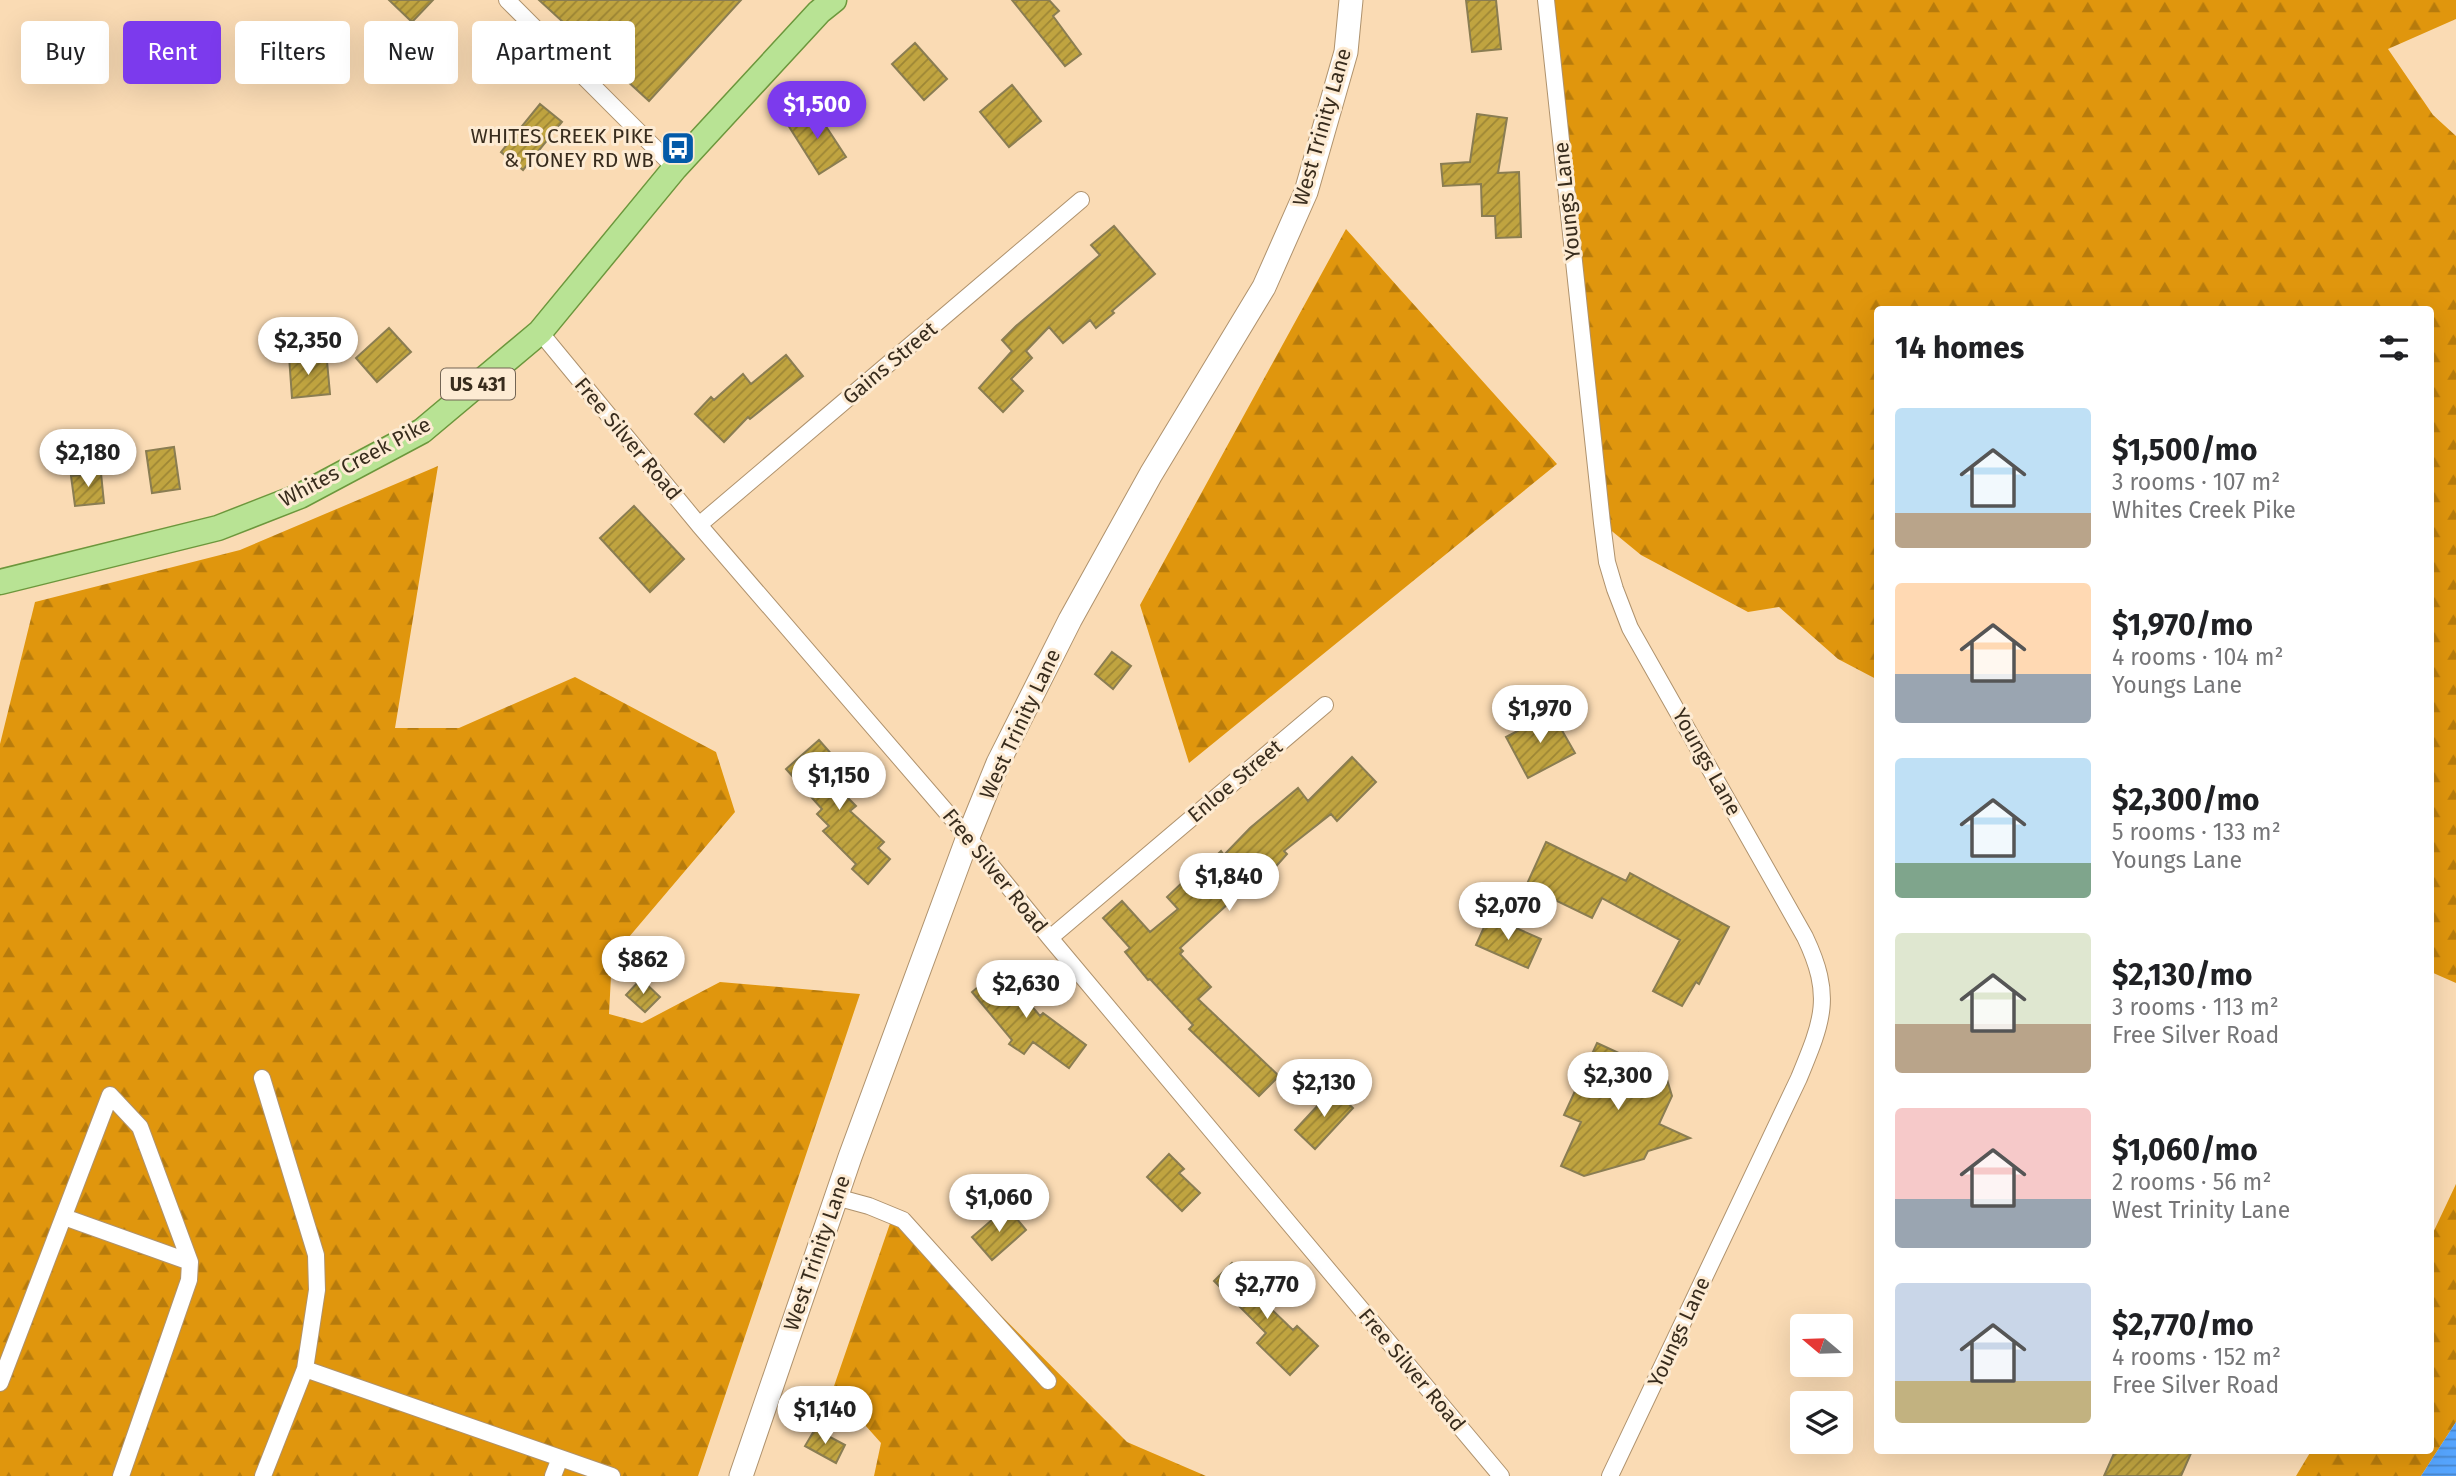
<!DOCTYPE html>
<html lang="en">
<head>
<meta charset="utf-8">
<style>
  :root { --surface:#fff; --page:#f6f6f6; --text:#202124; --muted:#757577; --accent:#7c3aed }
  body { margin:0; font-family:"Fira Sans",sans-serif; background:var(--page); color:var(--text); height:100vh; display:flex; flex-direction:column; font-size:26px; white-space:nowrap }
  * { box-sizing:border-box; margin:0 }
  p { font-size:23px; color:var(--muted) }
  .icon { flex:none; width:38px; height:38px; fill:none; stroke:currentColor; stroke-width:2; stroke-linecap:round; stroke-linejoin:round }
  .map { position:relative; flex:1; overflow:hidden }
  .drawer { position:absolute; left:1874px; top:306px; width:560px; height:1148px; display:flex; flex-direction:column; background:var(--surface); border-radius:7px; box-shadow:0 7px 28px #0002 }
  .drawer>* { flex:none }
  .hud { position:absolute; left:21px; top:21px; width:665px; height:63px; display:flex; gap:14px }
  .needle { width:46px; rotate:289deg }
  .buttons { position:absolute; left:1790px; top:1314px; display:grid; gap:14px }
  .buttons a { display:grid; place-items:center; width:63px; height:63px; border-radius:7px; background:var(--surface); box-shadow:0 7px 28px #0002; font-size:35px }
  .price { position:absolute; translate:-50% -60px; padding:0 16px; border-radius:24px; background:#fff; color:#222; font-size:23px; line-height:46px; filter:drop-shadow(0 2px 4px #0008) }
  .price::after { content:''; position:absolute; left:50%; top:42px; width:21px; height:16px; margin-left:-10px; background:inherit; clip-path:polygon(0 0,100% 0,50% 100%) }
  .price.current { background:var(--accent); color:#fff }
  ul { padding:0; list-style:none }
  li { display:flex; align-items:center; gap:21px; height:175px; padding:0 21px }
  li span { display:grid; place-items:center; flex:none; width:196px; height:140px; border-radius:7px; color:#555 }
  li>.icon { margin-inline-start:auto }
  span .icon { width:84px; height:84px; fill:#fffc; stroke-width:1 }
  li b { font-size:30px }
  h2 { display:flex; justify-content:space-between; align-items:center; height:84px; padding:0 21px; font-size:30px }
  .tag { padding:0 24px; border-radius:7px; background:var(--surface); box-shadow:0 7px 28px #0002; font-size:24px; line-height:63px }
  .tag.current { background:var(--accent); color:#fff }
  .map>svg:first-child { display:block }
</style>
</head>
<body>
<div class="map">
<svg width="2456" height="1476" viewBox="0 0 2456 1476">
  <defs>
    <pattern id="forest-firs" width="22" height="20" patternUnits="userSpaceOnUse" patternTransform="scale(1.75)"><rect width="22" height="20" fill="#e0960d"/><path d="M5 1l3.5 6h-7zM16 11l3.5 6h-7z" fill="#b77b0c"/></pattern>
    <pattern id="water-rules" width="6" height="5" patternUnits="userSpaceOnUse" patternTransform="scale(1.75)"><rect width="6" height="5" fill="#56a5fe"/><path d="M0 2.5h6" fill="none" stroke="#4887cd"/></pattern>
    <pattern id="building-hatch" width="6" height="6" patternUnits="userSpaceOnUse" patternTransform="scale(1.75)"><rect width="6" height="6" fill="#c0a440"/><path d="M-1 1l2-2M0 6l6-6M5 7l2-2" fill="none" stroke="#9d8635"/></pattern>
  </defs>
  <rect width="100%" height="100%" fill="#fadbb4"/>
  <path fill="url(#forest-firs)" d="M1547,0H2456V19L2388,49L2433,115L2456,136V983L2431,972V310H1878V680L1838,659L1779,607L1748,612L1641,555L1602,523Z
    M1346,229L1557,464L1189,763L1140,605Z
    M438,466L395,728H459L575,677L716,752L735,812L612,957L609,1014L642,1023L720,982L860,994L698,1476H0V744L35,602L240,550Z
    M2456,1184V1422L2421,1476H2296L2311,1451H2431V1237Z
    M895,1209L1127,1442L1206,1476H874L881,1443L833,1389Z"/>
  <path fill="url(#water-rules)" d="M2456,1422V1476H2421Z"/>
  <path fill="url(#building-hatch)" stroke="#8a7d52" stroke-width="2" d="M389,0H433L412,22Z
    M539,0H741L649,101Z
    M1012,0H1049L1059,11L1053,16L1081,54L1065,66Z
    M1466,0H1496L1501,49L1472,52Z
    M915,43L947,79L924,100L892,64Z
    M1012,85L1041,121L1009,147L980,112Z
    M540,104L562,122L523,170L501,152Z
    M814,108L846,157L819,174L788,125Z
    M1477,114L1507,118L1498,173L1519,172L1521,237L1496,238L1495,216H1482L1481,184L1443,186L1441,164L1470,162Z
    M1114,226L1155,274L1112,311L1114,313L1096,328L1090,320L1063,343L1049,327L1026,351L1032,358L1011,379L1023,391L1003,412L979,388L1012,351L1002,340L1016,326L1100,255L1091,245Z
    M389,328L411,352L377,382L356,358Z
    M306,355L307,363L327,361L330,394L292,398L289,356Z
    M786,355L803,376L750,419L748,417L724,442L695,414L711,397L714,400L743,374L751,384Z
    M174,447L180,489L152,493L146,451Z
    M101,473L104,503L75,506L71,476Z
    M634,506L684,559L650,592L600,538Z
    M1112,652L1131,666L1113,689L1095,674Z
    M1552,713L1575,753L1528,778L1506,737Z
    M819,740L841,765L827,777L856,806L850,811L884,842L878,848L890,859L868,884L852,869L856,864L823,831L829,826L817,814L822,809L786,769Z
    M1352,757L1376,782L1337,821L1331,814L1284,851L1287,854L1271,872L1267,868L1180,948L1183,951L1180,954L1211,987L1198,999L1279,1076L1259,1096L1189,1029L1193,1025L1150,979L1148,980L1125,952L1130,948L1103,918L1122,901L1150,932L1178,909L1167,897L1185,880L1188,883L1221,851L1224,855L1250,828L1298,788L1308,801Z
    M1546,842L1626,881L1630,873L1729,927L1699,984L1696,982L1682,1006L1653,991L1680,940L1602,898L1592,918L1526,886Z
    M1489,916L1541,939L1528,968L1476,945Z
    M1000,968L1040,1016L1043,1013L1086,1045L1069,1068L1033,1042L1024,1054L1009,1044L1012,1040L972,992Z
    M641,979L660,997L645,1012L626,995Z
    M1597,1043L1636,1061L1639,1053L1662,1063L1672,1096L1659,1124L1690,1138L1648,1151L1644,1159L1584,1176L1561,1166L1581,1122L1564,1115Z
    M1333,1089L1353,1108L1315,1149L1295,1130Z
    M1169,1154L1184,1169L1179,1173L1200,1193L1182,1211L1147,1177Z
    M1007,1207L1026,1230L992,1260L972,1237Z
    M1232,1263L1270,1301L1267,1305L1293,1330L1297,1326L1318,1346L1290,1375L1257,1343L1266,1333L1214,1281Z
    M815,1429L845,1445L836,1463L805,1446Z
    M2115,1451H2192L2181,1476H2104Z"/>
  <g fill="none" stroke-linecap="round" stroke-linejoin="round">
    <g stroke="#af926d" stroke-width="18">
      <path id="minor" d="M507,0L675,168
        M1546,0L1602,523L1607,562L1615,589L1630,628L1805,937C1833,996 1823,1020 1799,1078L1610,1476
        M540,332L699,525L968,837L1050,938L1501,1476
        M699,525L1081,200
        M1050,938L1325,705
        M262,1078L316,1255L317,1290L305,1369
        M836,1197L869,1206L903,1220L1048,1381
        M64,1217L190,1262
        M0,1383L110,1095L140,1127L190,1262L189,1280L121,1476
        M263,1476L305,1369L612,1476
        M553,1476L560,1458"/>
    </g>
    <g stroke="#af926d" stroke-width="25">
      <path id="secondary" d="M741,1476L850,1157L968,837L998,763L1070,620L1151,474L1264,287L1306,192L1346,52L1351,0"/>
    </g>
    <g stroke="#6c973c" stroke-width="27">
      <path id="primary" d="M0,582L218,528L300,496L422,431L540,332L675,168L819,12L834,0"/>
    </g>
    <use href="#minor" stroke="#fff" stroke-width="16"/>
    <use href="#secondary" stroke="#fff" stroke-width="23"/>
    <use href="#primary" stroke="#b8e394" stroke-width="24"/>
  </g>
  <defs>
    <g id="bus-square" transform="scale(1.75)"><rect x="-9" y="-9" width="18" height="18" rx="4" fill="#045aa8" stroke="#fdebd3"/><path d="M-5-6H5V4H4V6H2V4H-2V6H-4V4H-5ZM-3.5-4V0h7V-4ZM-3.5 1.2v1.5H-2V1.2ZM2 1.2v1.5H3.5V1.2Z" fill="#fff"/></g>
  </defs>
  <g fill-rule="evenodd">
    <use href="#bus-square" x="678" y="148"/>
  </g>
  <g text-anchor="middle" stroke-width="6" stroke-linejoin="round" paint-order="stroke">
    <rect fill="#fdebd3" stroke="#736554" stroke-width="2" x="441" y="368.5" width="74" height="31" rx="5"/>
    <g font-size="19" font-weight="bold" fill="#382c1d">
      <text x="478" y="391">US 431</text>
    </g>
    <g font-size="21" fill="#382c1d" stroke="#fdebd3">
      <text transform="translate(1322 127) rotate(-74)" y="7">West Trinity Lane</text>
      <text transform="translate(1567 201) rotate(-96)" y="7">Youngs Lane</text>
      <text transform="translate(890 363) rotate(-40)" y="7">Gains Street</text>
      <text transform="translate(628 439) rotate(50)" y="7">Free Silver Road</text>
      <text transform="translate(355 462) rotate(-28)" y="7">Whites Creek Pike</text>
      <text transform="translate(1020 724) rotate(-65)" y="7">West Trinity Lane</text>
      <text transform="translate(1707 762) rotate(61)" y="7">Youngs Lane</text>
      <text transform="translate(1235 781) rotate(-40)" y="7">Enloe Street</text>
      <text transform="translate(995 871) rotate(51)" y="7">Free Silver Road</text>
      <text transform="translate(817 1253) rotate(-71)" y="7">West Trinity Lane</text>
      <text transform="translate(1679 1332) rotate(-65)" y="7">Youngs Lane</text>
      <text transform="translate(1412 1370) rotate(50)" y="7">Free Silver Road</text>
    </g>
    <g font-size="21" fill="#382c1d" stroke="#fdebd3" text-anchor="end">
      <text x="654" y="143">WHITES CREEK PIKE<tspan x="654" dy="24">&amp; TONEY RD WB</tspan></text>
    </g>
  </g>
</svg>
<div class="buttons">
<a><svg class="needle" viewBox="-14 -14 28 28"><path d="M0-13l5 13h-10z" fill="#e53935"/><path d="M0 13l5-13h-10z" fill="#757577"/></svg></a>
<a><svg class="icon" aria-label="layers" viewBox="0 0 24 24"><path d="M12 4l9 5-9 5-9-5zM3 14l9 5 9-5"/></svg></a>
</div>
<b class="price current" style="left:817px;top:141px">$1,500</b>
<b class="price" style="left:308px;top:377px">$2,350</b>
<b class="price" style="left:88px;top:489px">$2,180</b>
<b class="price" style="left:1540px;top:745px">$1,970</b>
<b class="price" style="left:839px;top:812px">$1,150</b>
<b class="price" style="left:1229px;top:913px">$1,840</b>
<b class="price" style="left:1508px;top:942px">$2,070</b>
<b class="price" style="left:643px;top:996px">$862</b>
<b class="price" style="left:1026px;top:1020px">$2,630</b>
<b class="price" style="left:1618px;top:1112px">$2,300</b>
<b class="price" style="left:1324px;top:1119px">$2,130</b>
<b class="price" style="left:999px;top:1234px">$1,060</b>
<b class="price" style="left:1267px;top:1321px">$2,770</b>
<b class="price" style="left:825px;top:1446px">$1,140</b>
<div class="hud">
<a class="tag">Buy</a>
<a class="tag current">Rent</a>
<a class="tag">Filters</a>
<a class="tag">New</a>
<a class="tag">Apartment</a>
</div>
<section class="drawer">
<h2>14 homes<svg class="icon" aria-label="filters" viewBox="0 0 24 24"><path d="M4 7h16M4 17h16"/><circle cx="9" cy="7" r="2"/><circle cx="15" cy="17" r="2"/></svg></h2>
<ul>
<li><span style="background:linear-gradient(#bfe0f5 75%,#b9a48a 0)"><svg class="icon" aria-label="home" viewBox="0 0 24 24"><path d="M3 11l9-7 9 7M6 9v11h12V9"/></svg></span><div><b>$1,500/mo</b><p>3 rooms · 107 m²</p><p>Whites Creek Pike</p></div></li>
<li><span style="background:linear-gradient(#ffd9b3 65%,#9aa5b1 0)"><svg class="icon" aria-label="home" viewBox="0 0 24 24"><path d="M3 11l9-7 9 7M6 9v11h12V9"/></svg></span><div><b>$1,970/mo</b><p>4 rooms · 104 m²</p><p>Youngs Lane</p></div></li>
<li><span style="background:linear-gradient(#bfe0f5 75%,#7fa58c 0)"><svg class="icon" aria-label="home" viewBox="0 0 24 24"><path d="M3 11l9-7 9 7M6 9v11h12V9"/></svg></span><div><b>$2,300/mo</b><p>5 rooms · 133 m²</p><p>Youngs Lane</p></div></li>
<li><span style="background:linear-gradient(#dfe7d0 65%,#b9a48a 0)"><svg class="icon" aria-label="home" viewBox="0 0 24 24"><path d="M3 11l9-7 9 7M6 9v11h12V9"/></svg></span><div><b>$2,130/mo</b><p>3 rooms · 113 m²</p><p>Free Silver Road</p></div></li>
<li><span style="background:linear-gradient(#f6c9c9 65%,#9aa5b1 0)"><svg class="icon" aria-label="home" viewBox="0 0 24 24"><path d="M3 11l9-7 9 7M6 9v11h12V9"/></svg></span><div><b>$1,060/mo</b><p>2 rooms · 56 m²</p><p>West Trinity Lane</p></div></li>
<li><span style="background:linear-gradient(#c9d6e8 70%,#c2b280 0)"><svg class="icon" aria-label="home" viewBox="0 0 24 24"><path d="M3 11l9-7 9 7M6 9v11h12V9"/></svg></span><div><b>$2,770/mo</b><p>4 rooms · 152 m²</p><p>Free Silver Road</p></div></li>
</ul>
</section>
</div>
</body>
</html>
